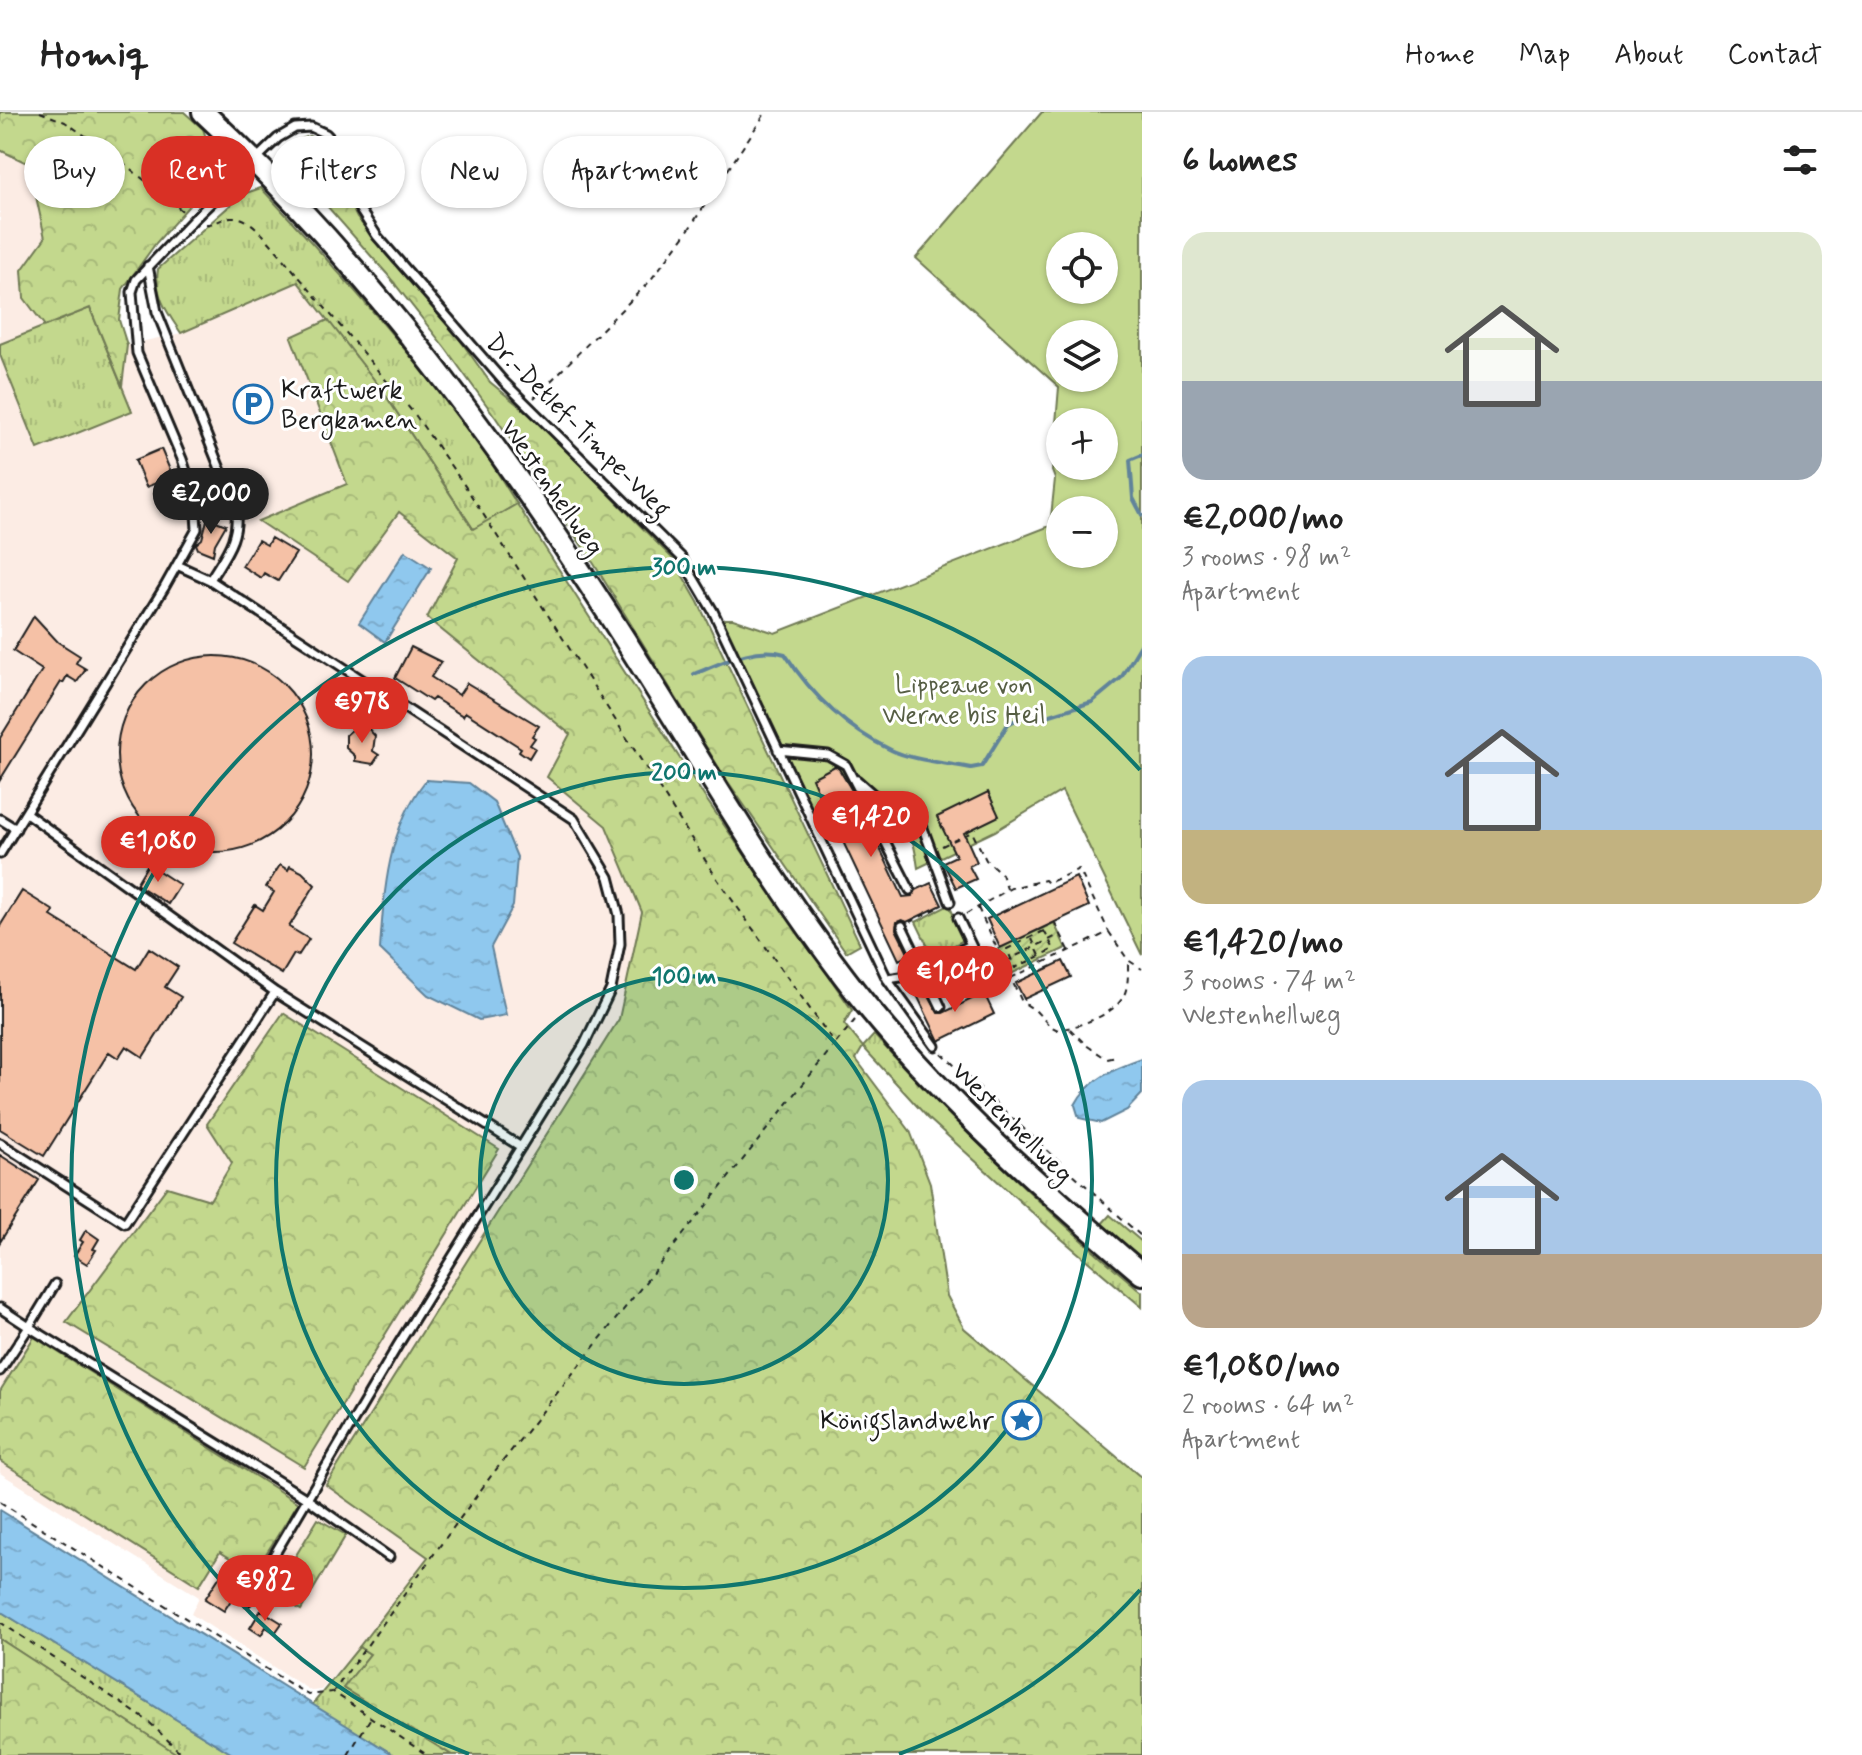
<!DOCTYPE html>
<html lang="en">
<head>
<meta charset="utf-8">
<style>
  :root { --surface:#fff; --page:#f6f6f6; --text:#222; --muted:#767676; --line:#e0e0e0; --accent:#d93025 }
  body { margin:0; font-family:Mynerve,sans-serif; background:var(--page); color:var(--text); height:100vh; display:flex; flex-direction:column; font-size:30px; white-space:nowrap }
  * { box-sizing:border-box; margin:0 }
  p { font-size:26px; color:var(--muted) }
  .icon { flex:none; width:44px; height:44px; fill:none; stroke:currentColor; stroke-width:2; stroke-linecap:round; stroke-linejoin:round }
  .map { position:relative; flex:1; overflow:hidden }
  .drawer { display:flex; flex-direction:column; background:var(--surface); width:720px }
  .drawer>* { flex:none }
  .top-card { position:absolute; left:24px; top:24px; width:760px; height:72px; display:flex; gap:16px }
  .fabs { position:absolute; left:1046px; top:120px; display:grid; gap:16px }
  .fabs a { display:grid; place-items:center; width:72px; height:72px; border-radius:50%; background:var(--surface); box-shadow:0 2px 6px #0004; font-size:40px }
  .price { position:absolute; translate:-50% -68px; padding:0 18px; border-radius:28px; background:var(--accent); color:#fff; font-size:26px; line-height:52px; filter:drop-shadow(0 2px 4px #0008) }
  .price::after { content:''; position:absolute; left:50%; top:48px; width:24px; height:18px; margin-left:-12px; background:inherit; clip-path:polygon(0 0,100% 0,50% 100%) }
  .price.current { background:#222; color:#fff }
  ul { padding:0; list-style:none }
  li { display:grid; align-content:center; gap:16px; height:424px; padding:0 40px }
  li span { display:grid; place-items:center; height:248px; border-radius:24px; color:#555 }
  li>.icon { margin-inline-start:auto }
  span .icon { width:144px; height:144px; fill:#fffc; stroke-width:1 }
  li b { font-size:34px }
  h2 { display:flex; justify-content:space-between; align-items:center; height:96px; padding:0 40px; font-size:34px }
  .pill { padding:0 28px; border-radius:36px; background:var(--surface); box-shadow:0 2px 6px #0004; font-size:28px; line-height:72px }
  .pill.current { background:var(--accent); color:#fff }
  header { display:flex; align-items:center; gap:48px; box-sizing:border-box; height:112px; padding:0 40px; background:var(--surface); border-bottom:2px solid var(--line) }
  header strong { font-size:38px }
  nav { display:flex; gap:44px; margin-inline-start:auto; font-size:28px }
  main { display:flex; flex:1; min-height:0 }
  .map>svg:first-child { display:block }
</style>
</head>
<body>
<header>
<strong>Homiq</strong>
<nav><a>Home</a><a>Map</a><a>About</a><a>Contact</a></nav>
</header>
<main>
<div class="map">
<svg width="1142" height="1643" viewBox="0 0 1142 1643">
  <defs>
    <pattern id="grass-tufts" width="24" height="20" patternUnits="userSpaceOnUse" patternTransform="scale(2)"><rect width="24" height="20" fill="#c3d88d"/><path d="M3 7l-1-3M5 7V3M7 7l1-3M15 17l-1-3M17 17v-4M19 17l1-3" fill="none" stroke="#a7b979"/></pattern>
    <pattern id="forest-crowns" width="20" height="18" patternUnits="userSpaceOnUse" patternTransform="scale(2)"><rect width="20" height="18" fill="#c3d88d"/><path d="M2 6a3 3 0 1 1 6 0M12 15a3 3 0 1 1 6 0" fill="none" stroke="#a7b979"/></pattern>
    <pattern id="garden-furrows" width="10" height="10" patternUnits="userSpaceOnUse" patternTransform="scale(2)"><rect width="10" height="10" fill="#c3d88d"/><path d="M-1 1l2-2M0 10L10 0M9 11l2-2" fill="none" stroke="#a7b979"/></pattern>
    <pattern id="water-ripples" width="26" height="14" patternUnits="userSpaceOnUse" patternTransform="scale(2)"><rect width="26" height="14" fill="#8fc8ee"/><path d="M2 4q2-2 4 0t4 0M15 11q2-2 4 0t4 0" fill="none" stroke="#7babcc"/></pattern>
  </defs>
  <rect width="100%" height="100%" fill="#fff"/>
  <filter id="ink" filterUnits="userSpaceOnUse"><feTurbulence type="fractalNoise" baseFrequency=".0125" numOctaves="2"/><feDisplacementMap in="SourceGraphic" scale="16" xChannelSelector="R" yChannelSelector="G"/><feConvolveMatrix kernelMatrix="1 2 1 2 8 2 1 2 1" color-interpolation-filters="sRGB"/></filter>
  <g filter="url(#ink)">
    <path fill="#fcece4" d="M0,20L156,131L123,177L119,208L127,233L181,221L298,170L382,278L710,785L587,1237L359,1535L321,1578L311,1579L191,1502L199,1485L0,1361Z"/>
    <path fill="url(#grass-tufts)" stroke="#707a54" stroke-width="2" d="M261,76C335,155 409,237 473,325C489,346 503,370 517,392L474,418L382,278L298,170L181,221C167,200 154,183 158,157L243,82Z
      M90,196L132,299L38,337L0,243V232Z
      M949,793L962,821V829L923,850L921,846L931,841L916,810Z
      M966,841L981,874L954,887L940,858L931,862L929,858Z
      M874,923C958,1015 1047,1100 1142,1180V1195L1057,1123L928,1006L863,935Z
      M1110,1103L1142,1130V1148L1100,1114Z
      M0,1499L234,1643H176L0,1527Z
      M359,1535L370,1542L344,1577L452,1643H394L312,1593Z"/>
    <path fill="url(#forest-crowns)" stroke="#707a54" stroke-width="2" d="M0,0H184L203,17L218,61L156,131L123,177L119,208L127,233L122,274L90,196L45,214L24,186L22,158L45,126L29,52L0,38Z
      M309,24L321,29L333,42L344,79L357,106L458,225L490,270L535,307L673,447L698,490L860,832L846,840L724,664L594,452L496,306L446,237L387,162L289,51C286,35 294,30 309,24Z
      M328,208L382,278L473,417L517,392L704,684L852,898L844,912L863,935L856,947L910,1019L930,1071L947,1184L964,1216L1142,1366V1643H452L343,1576L370,1542L359,1535L428,1445L326,1373L619,907L642,800L606,714L547,665L570,622L427,506L458,446L399,400L348,469L258,409L347,372L291,225Z
      M283,901L499,1037L304,1355L66,1210L167,1075L210,1088L232,1051L207,1012Z
      M34,1225L298,1391L254,1461L220,1440L199,1474L0,1349V1279Z
      M318,1407L346,1423L301,1498L273,1481Z
      M0,1527L177,1642V1643H0Z"/>
    <path fill="#c3d88d" stroke="#707a54" stroke-width="2" fill-rule="evenodd" d="M1042,0H1142V843L1062,679L995,719L918,756C913,720 907,698 869,685L849,694L827,711L814,702L722,507H733L775,521L1050,414L1055,367L1052,359L1059,275L916,146ZM1060,134H1104V178H1060ZM1060,222H1104V266H1060ZM1060,310H1104V354H1060ZM1060,398H1104V442H1060Z"/>
    <path fill="url(#garden-furrows)" stroke="#707a54" stroke-width="2" d="M1054,811L1066,836L1011,862L998,837Z"/>
    <path fill="url(#water-ripples)" stroke="#61839a" stroke-width="2" d="M405,439L431,456L385,530L359,511Z
      M426,668L469,671L494,690L517,745L513,794L491,835L506,903L479,908L428,883L380,837C384,778 388,716 426,668Z
      M1142,947V982L1127,998L1101,1011L1079,1006L1075,993C1087,968 1116,956 1142,947Z
      M0,1398L394,1643H234L0,1499Z"/>
    <g fill="none" stroke-linecap="round" stroke-linejoin="round">
      <path stroke="#61839a" stroke-width="4" d="M1142,343L1130,348L1133,386L1142,403
        M694,562C722,551 754,533 785,542C811,582 847,617 891,638C911,648 947,651 971,656L982,654L1008,612L1028,602L1044,605L1092,590L1121,566L1142,531"/>
    </g>
    <path fill="#f5c1a6" stroke="#1c1c1c" stroke-width="2" d="M161,337L173,365L146,375L135,348Z
      M211,407L226,413L215,432L213,443L198,437L196,432L202,427L207,408Z
      M271,426L296,441L278,469L264,461L261,466L242,454L258,428L267,433Z
      M34,504L58,530L80,544L76,551L86,557L77,570L67,564L63,571L61,570L0,668V626L42,558L13,539Z
      M411,535L441,550L431,565L459,583L467,571L539,614L532,624L535,626L530,633L535,636L529,646L519,639L521,636L465,600L463,604L434,586L431,589L395,566Z
      M117 642a98 98 0 1 1 196 0a98 98 0 1 1-196 0Z
      M361,614L367,615L375,624L373,639L379,643L373,652L355,649V644L346,636V623L355,615Z
      M835,654L839,657L854,682L903,785L912,784L916,778L931,771L942,793L907,810L902,808L897,810L896,817L909,843L899,848L838,719L835,720L812,666Z
      M988,680L999,704L964,721L977,750L969,754L976,767L956,776L943,750L956,744L937,705Z
      M148,752L180,773L168,792L136,772Z
      M280,753L288,758L290,754L302,760L315,773L289,815L309,827L298,844L294,842L282,862L231,831L255,793L263,798L274,780L266,775Z
      M1076,765L1089,794L1000,836L987,807Z
      M22,779L54,799L51,804L136,857L149,836L178,855L165,875L181,885L143,945L126,934L118,946L109,940L44,1044L0,1017V814Z
      M1063,849L1071,865L1024,887L1016,871Z
      M924,875L938,901H943L984,881L994,902L939,929L915,879Z
      M0,1043L39,1068L0,1130Z
      M86,1118L99,1127L93,1137L96,1138L87,1152L74,1144L83,1130L80,1128Z
      M229,1450L248,1462L224,1499L205,1487Z
      M261,1498L282,1511L275,1521L266,1515L261,1523L250,1516Z"/>
    <g fill="none" stroke-linecap="round" stroke-linejoin="round">
      <g stroke="#1c1c1c" stroke-width="13">
        <path id="service" d="M148,154L157,200L235,394C241,425 225,443 210,468L177,453
          M210,468L574,707L609,765L619,803L620,832L611,877L584,933L398,1233L247,1489
          M778,638L828,643L846,653L910,778
          M857,668L874,683L911,697L920,708L950,790
          M0,707L16,717
          M0,742L164,476L197,417L195,386L182,347L137,241L132,180L136,168L193,108L278,26L295,16L311,15L326,22L339,36L355,90L377,124L504,270L681,445L713,499L887,867L935,934
          M902,814L941,895
          M971,833L991,875
          M887,867L908,864L971,833L958,806
          M275,880L521,1035
          M0,1031L125,1111L275,880L26,701
          M55,1172L29,1215L307,1387L389,1445
          M0,1196L29,1215L0,1259"/>
      </g>
      <g stroke="#1c1c1c" stroke-width="26">
        <path id="secondary" d="M203,0C362,147 492,322 609,503C694,634 769,772 867,894C948,993 1045,1079 1142,1162"/>
      </g>
      <path stroke="#1c1c1c" stroke-width="2" stroke-dasharray="6 6" stroke-linecap="butt" d="M40,0L65,10L116,45L186,102
        M206,112C216,113 221,106 231,105C249,104 262,122 273,134L416,304L467,377L718,768L835,932L491,1364L333,1580L427,1643
        M534,286L649,170L685,123L766,0
        M942,734L972,720L986,748L1002,762L1007,777
        M978,796L1022,890L1035,898L1050,914L1058,918C1079,914 1109,905 1122,887C1129,876 1128,861 1128,848
        M966,802L1011,776L1045,768L1048,771L1079,757L1109,820
        M910,810L940,795
        M1055,811L1069,838
        M1044,819L1054,837L1015,856L1007,837Z
        M1032,827L1043,850
        M1006,849L1061,822
        M1000,871L1109,820L1128,848L1142,857
        M1070,917L1086,933L1107,947L1117,945
        M836,931L855,908
        M941,941L1142,1125
        M0,1390L308,1583L332,1580
        M0,1510L148,1609L183,1643
        M348,1643L370,1607"/>
      <use href="#service" stroke="#fff" stroke-width="7"/>
      <use href="#secondary" stroke="#fff" stroke-width="20"/>
    </g>
  </g>
  <circle cx="684" cy="1068" r="204" fill="#0f766e" fill-opacity=".12"/>
  <g fill="none" stroke="#0f766e" stroke-width="4">
    <circle cx="684" cy="1068" r="204"/>
    <circle cx="684" cy="1068" r="408"/>
    <path d="M1140 1478A613 613 0 0 1 899 1642M469 1642A613 613 0 1 1 1140 658"/>
  </g>
  <defs>
    <g id="parking-ring" transform="scale(2)"><circle r="9.5" fill="#fff" stroke="#1f6fb2" stroke-width="1.5"/><path d="M-3.5-5.5H1a3.5 3.5 0 0 1 0 7H-1V5.5H-3.5ZM-1-3.4V-.6H.8a1.4 1.4 0 0 0 0-2.8Z" fill="#1f6fb2"/></g>
    <g id="sight-ring" transform="scale(2)"><circle r="9.5" fill="#fff" stroke="#1f6fb2" stroke-width="1.5"/><path d="M0-6L1.8-2.2L6-1.7L2.9 1.2L3.7 5.4L0 3.3L-3.7 5.4L-2.9 1.2L-6-1.7L-1.8-2.2Z" fill="#1f6fb2"/></g>
  </defs>
  <g fill-rule="evenodd">
    <use href="#parking-ring" x="253" y="292"/>
    <use href="#sight-ring" x="1022" y="1308"/>
  </g>
  <g text-anchor="middle" stroke-width="6" stroke-linejoin="round" paint-order="stroke">
    <g font-size="26" fill="#1c1c1c" stroke="#fff" text-anchor="start">
      <text x="281" y="286">Kraftwerk<tspan x="281" dy="30">Bergkamen</tspan></text>
      <text x="994" y="1317" text-anchor="end">Königslandwehr</text>
    </g>
    <g font-size="26" fill="#1c1c1c" stroke="#fff">
      <text transform="translate(579 313) rotate(45)" y="9">Dr.-Detlef-Timpe-Weg</text>
      <text transform="translate(553 375) rotate(55)" y="9">Westenhellweg</text>
      <text transform="translate(1013 1010) rotate(45)" y="9">Westenhellweg</text>
    </g>
    <g font-size="26" fill="#565e44" stroke="#fff">
      <text x="964" y="581">Lippeaue von<tspan x="964" dy="30">Werne bis Heil</tspan></text>
    </g>
  </g>
  <circle cx="684" cy="1068" r="12" fill="#0f766e" stroke="#fff" stroke-width="4"/>
  <g font-size="24" text-anchor="middle" font-weight="bold" fill="#0f766e" stroke="#fff" stroke-width="6" stroke-linejoin="round" paint-order="stroke">
    <text x="684" y="463">300 m</text>
    <text x="684" y="668">200 m</text>
    <text x="684" y="872">100 m</text>
  </g>
</svg>
<div class="fabs">
<a><svg class="icon" aria-label="locate" viewBox="0 0 24 24"><circle cx="12" cy="12" r="6"/><path d="M12 2v4M12 18v4M2 12h4M18 12h4"/></svg></a>
<a><svg class="icon" aria-label="layers" viewBox="0 0 24 24"><path d="M12 4l9 5-9 5-9-5zM3 14l9 5 9-5"/></svg></a>
<a>+</a>
<a>−</a>
</div>
<b class="price current" style="left:211px;top:424px">€2,000</b>
<b class="price" style="left:362px;top:633px">€978</b>
<b class="price" style="left:871px;top:747px">€1,420</b>
<b class="price" style="left:158px;top:772px">€1,080</b>
<b class="price" style="left:955px;top:902px">€1,040</b>
<b class="price" style="left:265px;top:1511px">€982</b>
<div class="top-card">
<a class="pill">Buy</a>
<a class="pill current">Rent</a>
<a class="pill">Filters</a>
<a class="pill">New</a>
<a class="pill">Apartment</a>
</div>
</div>
<section class="drawer">
<h2>6 homes<svg class="icon" aria-label="filters" viewBox="0 0 24 24"><path d="M4 7h16M4 17h16"/><circle cx="9" cy="7" r="2"/><circle cx="15" cy="17" r="2"/></svg></h2>
<ul>
<li><span style="background:linear-gradient(#dfe7d0 60%,#9aa5b1 0)"><svg class="icon" aria-label="home" viewBox="0 0 24 24"><path d="M3 11l9-7 9 7M6 9v11h12V9"/></svg></span><div><b>€2,000/mo</b><p>3 rooms · 98 m²</p><p>Apartment</p></div></li>
<li><span style="background:linear-gradient(#a9c7e8 70%,#c2b280 0)"><svg class="icon" aria-label="home" viewBox="0 0 24 24"><path d="M3 11l9-7 9 7M6 9v11h12V9"/></svg></span><div><b>€1,420/mo</b><p>3 rooms · 74 m²</p><p>Westenhellweg</p></div></li>
<li><span style="background:linear-gradient(#a9c7e8 70%,#b9a48a 0)"><svg class="icon" aria-label="home" viewBox="0 0 24 24"><path d="M3 11l9-7 9 7M6 9v11h12V9"/></svg></span><div><b>€1,080/mo</b><p>2 rooms · 64 m²</p><p>Apartment</p></div></li>
</ul>
</section>
</main>
</body>
</html>
